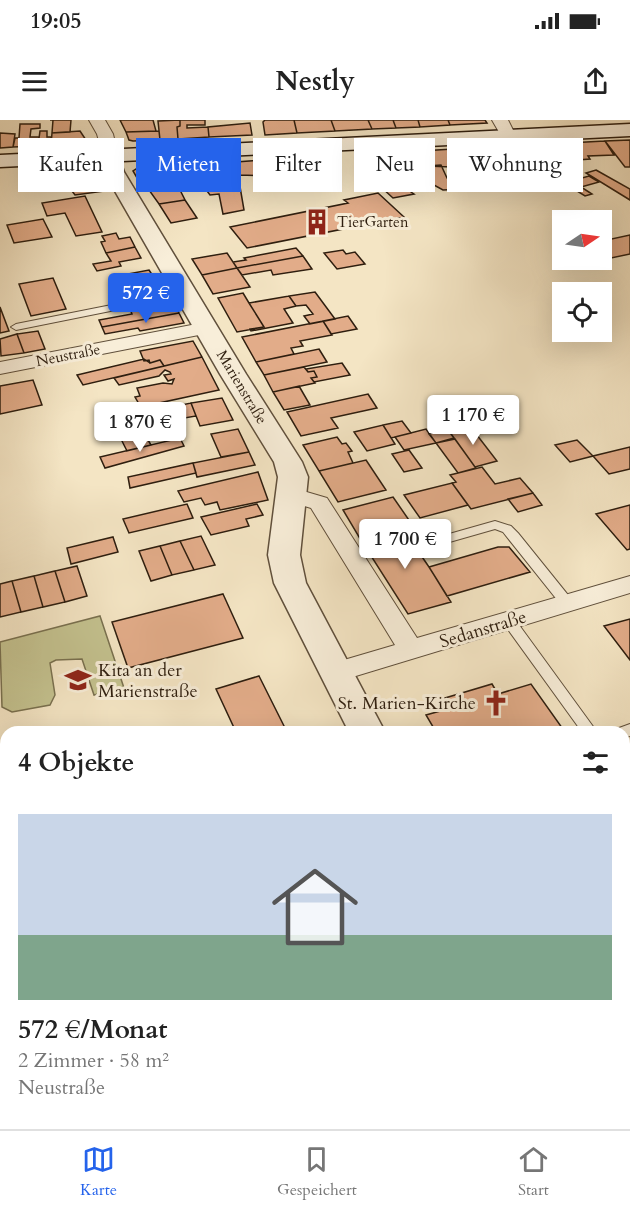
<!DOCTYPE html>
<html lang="de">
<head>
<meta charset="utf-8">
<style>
  :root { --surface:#fff; --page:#f2f2f2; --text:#222; --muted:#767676; --line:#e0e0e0; --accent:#2563eb }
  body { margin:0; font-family:Cardo,serif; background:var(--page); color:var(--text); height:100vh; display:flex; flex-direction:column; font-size:22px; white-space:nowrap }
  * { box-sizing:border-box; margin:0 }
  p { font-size:20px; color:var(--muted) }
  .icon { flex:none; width:33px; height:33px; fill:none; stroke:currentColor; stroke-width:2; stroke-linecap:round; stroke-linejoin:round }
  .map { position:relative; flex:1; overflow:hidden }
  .side { position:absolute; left:0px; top:606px; width:630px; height:404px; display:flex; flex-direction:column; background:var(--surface); border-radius:18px 18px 0 0; box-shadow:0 6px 24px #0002 }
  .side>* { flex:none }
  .banner { position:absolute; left:18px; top:18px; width:594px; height:54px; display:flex; gap:12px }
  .needle { width:39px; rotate:77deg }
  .tools { position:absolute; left:552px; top:90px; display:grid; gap:12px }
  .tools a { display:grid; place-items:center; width:60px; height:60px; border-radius:0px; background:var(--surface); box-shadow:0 6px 24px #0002; font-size:30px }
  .price { position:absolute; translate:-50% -51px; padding:0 14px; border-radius:6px; background:#fff; color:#222; font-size:20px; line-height:39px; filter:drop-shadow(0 2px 3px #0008) }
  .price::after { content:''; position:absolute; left:50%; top:36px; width:18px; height:14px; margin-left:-9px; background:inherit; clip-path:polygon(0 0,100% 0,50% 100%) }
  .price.on { background:var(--accent); color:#fff }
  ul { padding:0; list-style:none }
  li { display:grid; align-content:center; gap:12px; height:318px; padding:0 18px }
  li span { display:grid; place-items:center; height:186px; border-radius:0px; color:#555 }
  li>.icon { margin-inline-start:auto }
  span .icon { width:108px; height:108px; fill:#fffc; stroke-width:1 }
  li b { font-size:26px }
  h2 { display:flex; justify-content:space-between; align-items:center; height:72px; padding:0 18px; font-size:26px }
  .chip { padding:0 21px; border-radius:0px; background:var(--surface); box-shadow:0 6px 24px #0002; font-size:21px; line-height:54px }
  .chip.on { background:var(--accent); color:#fff }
  .status { display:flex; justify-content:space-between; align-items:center; height:42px; padding:0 30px; background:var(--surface); direction:ltr }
  .status svg { height:16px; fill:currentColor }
  header { display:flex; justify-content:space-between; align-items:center; height:78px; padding:0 18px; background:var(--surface); font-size:27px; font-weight:800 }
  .dock { display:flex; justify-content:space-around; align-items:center; height:84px; border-top:2px solid var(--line); background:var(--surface); font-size:16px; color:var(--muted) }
  .dock a { display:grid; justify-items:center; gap:3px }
  .dock .on { color:var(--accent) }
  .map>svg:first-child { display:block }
</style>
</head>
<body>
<div class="status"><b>19:05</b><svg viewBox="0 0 49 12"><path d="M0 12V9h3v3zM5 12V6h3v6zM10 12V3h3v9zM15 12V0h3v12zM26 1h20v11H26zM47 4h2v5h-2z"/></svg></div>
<header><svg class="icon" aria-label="menu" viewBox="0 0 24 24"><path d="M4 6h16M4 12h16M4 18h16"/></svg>Nestly<svg class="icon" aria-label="share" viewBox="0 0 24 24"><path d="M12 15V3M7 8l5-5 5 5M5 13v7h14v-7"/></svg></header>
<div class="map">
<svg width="630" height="1009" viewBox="0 0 630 1009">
  <rect width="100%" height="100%" fill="#f4e5c4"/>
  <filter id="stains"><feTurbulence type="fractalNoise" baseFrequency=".00333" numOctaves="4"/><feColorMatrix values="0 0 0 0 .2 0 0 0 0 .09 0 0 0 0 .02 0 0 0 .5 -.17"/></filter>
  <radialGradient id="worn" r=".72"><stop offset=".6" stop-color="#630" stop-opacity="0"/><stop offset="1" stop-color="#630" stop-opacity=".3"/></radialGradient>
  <path fill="#c4c28f" stroke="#79704f" stroke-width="1.5" d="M100,496L124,568L94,575L82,539L56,540L50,543L55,575L50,585L12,592L2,587L0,522Z"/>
  <path fill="#e2ac89" stroke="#2e1e0f" stroke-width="1.5" d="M50,0H71L70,12L52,13L53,0Z
    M120,0H153L156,11L126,12Z
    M180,0H205V5H187V8L208,7L209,17L178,19L177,7L180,6Z
    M180,0V6L177,7L178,19L160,20L158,1Z
    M265,0H294L297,13L265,15L263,2Z
    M294,0H331L335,11L297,13Z
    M331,0H368L372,9L335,11Z
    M368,0H393L396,8L372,9Z
    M393,0H418L420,7L396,8Z
    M418,0H448L450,5L420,7Z
    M448,0H485L487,3L450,5Z
    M250,3L252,15L209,17L208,7Z
    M20,4H40V8L31,9L30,17H39L38,26L13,27L15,18H19Z
    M40,11H47V17H51V25L38,26Z
    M80,11L86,20L80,24L51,25L52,13Z
    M159,11L160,20L133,21L129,20L126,12Z
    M0,13L15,14L13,27L0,28Z
    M630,20V47H625L605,21Z
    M605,21L614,35L588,36L590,39L577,40L568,23Z
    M568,23L577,38L545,40L536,25Z
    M536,25L544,39L513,41L505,26Z
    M505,26L513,42L504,43L513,59L496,60L479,28Z
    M479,28L495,58L474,59L469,48H463L453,29Z
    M453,29L461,44L450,45L451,47L427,46L421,31Z
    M421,31L427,46L395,47L390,33Z
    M390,33L395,47L364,49L359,35Z
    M264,40L267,56L238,55L236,42Z
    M236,42L238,55L185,58L184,51H178L177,45Z
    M177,45L181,64L149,70H144L133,51L139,47Z
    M441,45L447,58L460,57L465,69L443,70L432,64L427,46Z
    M427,46L432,64L419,65L415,54L398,55L395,47Z
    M395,47L402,66L414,74L393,78L381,67L388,66L381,48Z
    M75,50L97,57L105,71L75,75L72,71L51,65H40L42,51Z
    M596,50L630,69V80L586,53Z
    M42,52L40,65H37L29,53Z
    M238,55L244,90L223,94L219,74L210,75L207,71L206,58Z
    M589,56L599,62L581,67L592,74L585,76L564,63Z
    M177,64L185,80L159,84L149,70Z
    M378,73L404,97L247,128L230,107L348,83L344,80Z
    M85,76L102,112L76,116L65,93L47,96L42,83Z
    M185,80L197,98L171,103L159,84Z
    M43,99L52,117L14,123L7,105Z
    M116,113L119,119L130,117L135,127L106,133L101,122L105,121L102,116Z
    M630,115V134L611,138L602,130V121Z
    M135,127L141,138L119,142L121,146L97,151L93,144L111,141L106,133Z
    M296,128L303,136L237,148L233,142L246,140L244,138Z
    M343,130L346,134L355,132L365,144L337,149L324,133Z
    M227,133L237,148L202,155L192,139Z
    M303,136L312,149L273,155L271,150L242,155L237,148Z
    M237,148L250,167L213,174L202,155Z
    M149,150L164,173L126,181L112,157Z
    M53,158L66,189L31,196L19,164Z
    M315,172L335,199L310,204L304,196L313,194L306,185L296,186L289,176Z
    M243,173L249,183L264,207L237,212L218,178Z
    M289,176L296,186L284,189L293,203L251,211L250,209L264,207L249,183Z
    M173,181L179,193L102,207L99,200L132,194L130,189Z
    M0,187L9,211L0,213Z
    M179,193L184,203L140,211L138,208L105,214L102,207Z
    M348,196L357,209L331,214L323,201Z
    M323,201L332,215L300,221L303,226L291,228L294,234L256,242L242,217Z
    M38,211L45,229L24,233L17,214Z
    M17,214L24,233L1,236L0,219Z
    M193,221L202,237L164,246L160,240L150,243L149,240L144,241L140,231Z
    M319,229L327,242L264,255L256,242Z
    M202,237L219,270L145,286L144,283L139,284L135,277L140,276L137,268L163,263L172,264L174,259L168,261L164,255L171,254L170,252L165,250L159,256L119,265L114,258Z
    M144,239L150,243L160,240L164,246L83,265L77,255Z
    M342,243L350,255L314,262L311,258L317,257L314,251L308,252L306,249Z
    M304,247L308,252L314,251L317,257L311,258L315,263L273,272L264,255Z
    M33,260L42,285L0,294V266Z
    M299,266L310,285L284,290L273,272Z
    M368,274L377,288L331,298L338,308L301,316L287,292Z
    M222,278L233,300L200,306L191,283Z
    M191,283L196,296L162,302L156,290Z
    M156,290L162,302L139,305L133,295Z
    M133,294L151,325L127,331L111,299Z
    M402,301L411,313L391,318L383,305Z
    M383,305L395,324L367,331L354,312Z
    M470,306L497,341L475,347L449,311Z
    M238,309L249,332L221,337L211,314Z
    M426,309L436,323L404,330L395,317Z
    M448,310L454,318L436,323L429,314Z
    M337,317L342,324L346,323L352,331L348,332L353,343L319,351L303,325Z
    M180,318L184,326L105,348L100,337Z
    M455,319L475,347L476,348L458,353L436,323Z
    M577,320L593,336L570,342L555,325Z
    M630,327V349L609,354L593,336Z
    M409,330L422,348L404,352L392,334Z
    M249,332L255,345L197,357L193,343Z
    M366,340L386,370L338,382L319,351Z
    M193,343L196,353L130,368L128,357Z
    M482,347L495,364L520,358L533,373L471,389L452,363L456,362L450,355Z
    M258,352L268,380L220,390L217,382L205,385L201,378L184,382L178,371Z
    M452,363L468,385L420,398L404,375Z
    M533,373L542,385L518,392L508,379Z
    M393,377L411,403L359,417L343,390Z
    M187,384L193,398L129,413L123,399Z
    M257,384L263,395L246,399L249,406L211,415L201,397Z
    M630,385V429L627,430L596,394Z
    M401,406L429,447L451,482L408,494L359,417Z
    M201,416L215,445L194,450L180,421Z
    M113,417L118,432L71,444L67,428Z
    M180,421L194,450L172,455L160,426Z
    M160,426L172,455L151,461L139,431Z
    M498,427H509L530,452L447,476L429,447Z
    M77,446L87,476L65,482L55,451Z
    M55,451L65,482L43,487L34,456Z
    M34,456L43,487L21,492L12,461Z
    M12,461L21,492L0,497V464Z
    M223,474L243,518L128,548L112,502Z
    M630,499V540L604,506Z
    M259,556L287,612H236L216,569Z
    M492,564L498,574L531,564L565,612H436L426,595L451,588L445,578Z
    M0,635L6,658V663L0,665Z
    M6,663V715L0,717V665Z
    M624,679L630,687V751L624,757Z
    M6,801V848L0,819V802Z
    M630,813V876L624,878V815Z
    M624,899L630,909V950L624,953Z
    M191,1004H228L229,1009H192Z
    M228,1004H262L264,1009H229Z
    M379,1004H410L413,1009H364Z
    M453,1004H525L527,1009H456Z"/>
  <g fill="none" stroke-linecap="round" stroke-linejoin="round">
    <g stroke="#60503c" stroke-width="2">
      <path id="service" d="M187,170L192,173L190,175L16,210L11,207L16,204Z
        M495,401L511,406L518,413L572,480L574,483L572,486H562L503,412L495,409L432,427L426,423L428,420Z
        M509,496L514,498L597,612H582L504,504L502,501Z
        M630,604V616L624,618V612H617L619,608Z
        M624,652L630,655V673L624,670Z
        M630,768V782L624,784V770Z"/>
    </g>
    <g stroke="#60503c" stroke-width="2">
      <path id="minor" d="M89,0H105L113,14L118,36L116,39H104L97,14Z
        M492,0H508L516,16L513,19H503Z
        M207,202L214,204L217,208L214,212L0,254V242Z
        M293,368L327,378L417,518L630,456V473L336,562L327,559L323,552L327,545L395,525L311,388L285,380L282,375L285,370Z
        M0,940L6,943V1004H8H6L0,1002Z
        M630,963V998L624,1000V965Z"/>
    </g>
    <g stroke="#60503c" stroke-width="3">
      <path id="tertiary" d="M110,30L117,32L124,52L246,254L302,342L308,357L300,435L306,463L385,612H349L274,463L268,435L278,357L274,342L220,254L104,52L100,36L103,32Z
        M552,1004H599L601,1009H554Z"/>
    </g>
    <g stroke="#2e1e0f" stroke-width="3">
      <path id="secondary" d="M630,4V16L0,47V35Z"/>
    </g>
    <use href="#service" fill="#f8eed9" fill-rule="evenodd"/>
    <use href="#minor" fill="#f8eed9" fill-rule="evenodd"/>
    <use href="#tertiary" fill="#f8eed9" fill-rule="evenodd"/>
    <use href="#secondary" fill="#f8eed9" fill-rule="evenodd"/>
  </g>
  <defs>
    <g id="building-bare" transform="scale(2.07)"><path d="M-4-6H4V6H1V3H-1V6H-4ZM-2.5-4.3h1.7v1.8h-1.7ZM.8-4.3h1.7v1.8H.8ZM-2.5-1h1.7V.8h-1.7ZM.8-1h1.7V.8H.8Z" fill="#8f2418" stroke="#f8eed9" stroke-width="2.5" paint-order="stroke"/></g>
    <g id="school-bare" transform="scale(2.07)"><path d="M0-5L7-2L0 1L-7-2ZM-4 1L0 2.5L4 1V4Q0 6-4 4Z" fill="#8f2418" stroke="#f8eed9" stroke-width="2.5" paint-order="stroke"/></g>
    <g id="church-bare" transform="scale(2.07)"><path d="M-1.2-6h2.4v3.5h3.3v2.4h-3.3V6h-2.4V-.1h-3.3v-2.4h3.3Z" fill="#8f2418" stroke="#f8eed9" stroke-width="2.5" paint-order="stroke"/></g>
  </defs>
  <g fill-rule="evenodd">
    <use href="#building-bare" x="317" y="102"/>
    <use href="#school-bare" x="78" y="560"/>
    <use href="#church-bare" x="496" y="583"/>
  </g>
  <g text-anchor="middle" stroke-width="6" stroke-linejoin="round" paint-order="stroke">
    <g font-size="15" fill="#2e1e0f" stroke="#f8eed9" text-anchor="start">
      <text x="337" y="107">TierGarten</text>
    </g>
    <g font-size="15" fill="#2e1e0f" stroke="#f8eed9">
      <text transform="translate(68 235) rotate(-11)" y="5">Neustraße</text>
      <text transform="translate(242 267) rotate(59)" y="5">Marienstraße</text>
    </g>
    <g font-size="18" fill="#2e1e0f" stroke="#f8eed9">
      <text transform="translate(483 509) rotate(-17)" y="6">Sedanstraße</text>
    </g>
    <g font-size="18" fill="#2e1e0f" stroke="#f8eed9" text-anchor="start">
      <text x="98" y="556">Kita an der<tspan x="98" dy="21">Marienstraße</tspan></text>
      <text x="476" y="589" text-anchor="end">St. Marien-Kirche</text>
    </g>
  </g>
  <rect width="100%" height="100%" filter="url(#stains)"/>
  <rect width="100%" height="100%" fill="url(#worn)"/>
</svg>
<div class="tools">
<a><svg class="needle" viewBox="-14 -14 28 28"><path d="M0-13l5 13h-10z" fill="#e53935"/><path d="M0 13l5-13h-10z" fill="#767676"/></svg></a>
<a><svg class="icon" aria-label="locate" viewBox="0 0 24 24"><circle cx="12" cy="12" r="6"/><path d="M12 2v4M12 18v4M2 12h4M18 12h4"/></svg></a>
</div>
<b class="price on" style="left:146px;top:204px">572 €</b>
<b class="price" style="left:473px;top:326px">1 170 €</b>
<b class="price" style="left:140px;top:333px">1 870 €</b>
<b class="price" style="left:405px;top:450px">1 700 €</b>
<div class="banner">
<a class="chip">Kaufen</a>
<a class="chip on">Mieten</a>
<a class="chip">Filter</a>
<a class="chip">Neu</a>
<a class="chip">Wohnung</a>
</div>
<section class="side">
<h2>4 Objekte<svg class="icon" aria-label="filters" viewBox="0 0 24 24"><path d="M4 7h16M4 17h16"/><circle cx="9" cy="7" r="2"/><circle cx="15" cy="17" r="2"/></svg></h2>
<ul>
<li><span style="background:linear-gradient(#c9d6e8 65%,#7fa58c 0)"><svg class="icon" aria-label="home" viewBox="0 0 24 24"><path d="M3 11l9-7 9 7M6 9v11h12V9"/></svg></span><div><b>572 €/Monat</b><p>2 Zimmer · 58 m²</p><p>Neustraße</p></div></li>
</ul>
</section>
</div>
<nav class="dock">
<a class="on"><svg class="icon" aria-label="map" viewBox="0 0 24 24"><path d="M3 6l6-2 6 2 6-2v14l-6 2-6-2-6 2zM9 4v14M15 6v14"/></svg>Karte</a>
<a><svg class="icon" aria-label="saved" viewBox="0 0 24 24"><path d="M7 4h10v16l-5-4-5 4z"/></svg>Gespeichert</a>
<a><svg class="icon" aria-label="home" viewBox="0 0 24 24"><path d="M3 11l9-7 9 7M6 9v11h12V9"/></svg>Start</a>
</nav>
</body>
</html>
